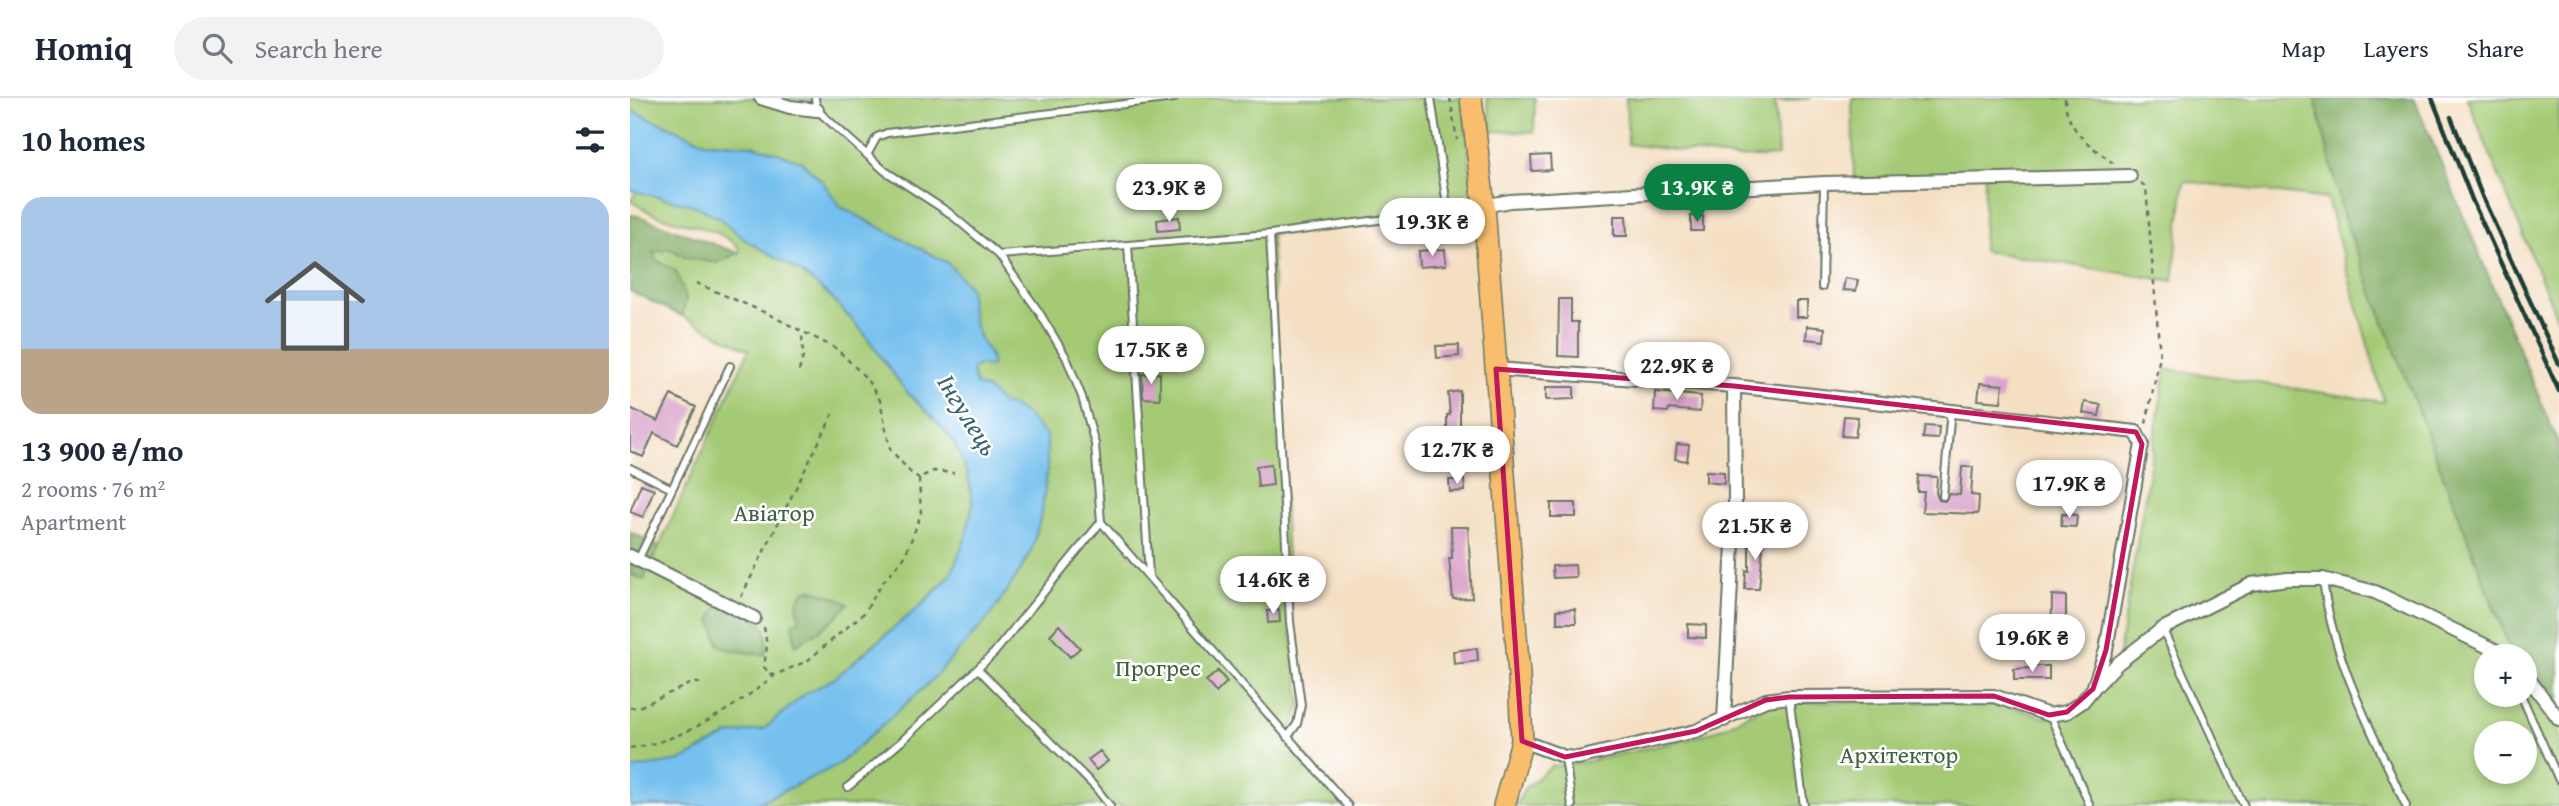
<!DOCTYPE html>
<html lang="en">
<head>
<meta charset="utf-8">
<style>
  :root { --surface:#fff; --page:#f2f2f3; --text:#1f2937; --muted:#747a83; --line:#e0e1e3; --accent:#0b8043 }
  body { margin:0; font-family:"Gentium Book Plus",serif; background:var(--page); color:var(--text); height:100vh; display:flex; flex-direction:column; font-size:26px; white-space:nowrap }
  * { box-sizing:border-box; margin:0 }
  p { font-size:23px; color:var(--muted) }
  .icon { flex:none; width:38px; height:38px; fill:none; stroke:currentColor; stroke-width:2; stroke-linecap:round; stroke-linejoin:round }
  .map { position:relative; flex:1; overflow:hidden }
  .panel { display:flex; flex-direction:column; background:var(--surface); width:630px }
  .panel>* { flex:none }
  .buttons { position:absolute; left:1844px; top:546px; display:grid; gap:14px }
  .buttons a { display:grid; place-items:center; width:63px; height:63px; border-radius:50%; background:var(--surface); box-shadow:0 4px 10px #0003; font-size:35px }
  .price { position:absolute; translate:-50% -60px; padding:0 16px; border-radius:24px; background:#fff; color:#222; font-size:23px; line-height:46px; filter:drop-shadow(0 2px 4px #0008) }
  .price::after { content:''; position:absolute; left:50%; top:42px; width:21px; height:16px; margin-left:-10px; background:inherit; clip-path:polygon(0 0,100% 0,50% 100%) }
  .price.active { background:var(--accent); color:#fff }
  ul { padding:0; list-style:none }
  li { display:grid; align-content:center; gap:14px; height:371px; padding:0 21px }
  li span { display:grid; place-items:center; height:217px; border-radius:21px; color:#555 }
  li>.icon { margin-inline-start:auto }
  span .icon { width:126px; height:126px; fill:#fffc; stroke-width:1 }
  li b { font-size:30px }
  h2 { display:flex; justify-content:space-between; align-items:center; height:84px; padding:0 21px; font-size:30px }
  header { display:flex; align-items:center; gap:42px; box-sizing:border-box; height:98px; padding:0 35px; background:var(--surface); border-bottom:2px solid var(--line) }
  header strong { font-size:33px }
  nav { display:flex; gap:38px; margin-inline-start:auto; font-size:24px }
  .search { width:490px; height:63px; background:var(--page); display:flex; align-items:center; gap:18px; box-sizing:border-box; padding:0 24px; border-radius:38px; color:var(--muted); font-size:26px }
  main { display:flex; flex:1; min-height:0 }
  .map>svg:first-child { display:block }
</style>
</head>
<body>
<header>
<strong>Homiq</strong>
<div class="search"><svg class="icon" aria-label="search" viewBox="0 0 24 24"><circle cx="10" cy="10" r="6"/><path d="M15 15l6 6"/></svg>Search here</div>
<nav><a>Map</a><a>Layers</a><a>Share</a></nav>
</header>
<main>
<section class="panel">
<h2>10 homes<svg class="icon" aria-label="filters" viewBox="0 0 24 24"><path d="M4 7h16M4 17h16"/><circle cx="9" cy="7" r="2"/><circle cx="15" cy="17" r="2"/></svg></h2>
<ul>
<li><span style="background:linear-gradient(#a9c7e8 70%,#b9a48a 0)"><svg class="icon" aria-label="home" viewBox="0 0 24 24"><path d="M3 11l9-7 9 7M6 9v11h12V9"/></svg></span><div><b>13 900 ₴/mo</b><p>2 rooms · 76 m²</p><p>Apartment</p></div></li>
</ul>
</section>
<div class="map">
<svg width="1929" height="708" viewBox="0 0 1929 708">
  <rect width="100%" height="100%" fill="#fff"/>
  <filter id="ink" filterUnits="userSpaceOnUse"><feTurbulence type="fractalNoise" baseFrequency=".0143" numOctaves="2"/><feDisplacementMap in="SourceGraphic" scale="14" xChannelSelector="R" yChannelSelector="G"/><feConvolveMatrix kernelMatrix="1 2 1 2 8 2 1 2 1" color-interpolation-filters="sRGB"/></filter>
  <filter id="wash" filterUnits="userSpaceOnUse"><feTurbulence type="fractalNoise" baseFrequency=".00686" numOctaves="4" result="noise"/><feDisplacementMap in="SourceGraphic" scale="28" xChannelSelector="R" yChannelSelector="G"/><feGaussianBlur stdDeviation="1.57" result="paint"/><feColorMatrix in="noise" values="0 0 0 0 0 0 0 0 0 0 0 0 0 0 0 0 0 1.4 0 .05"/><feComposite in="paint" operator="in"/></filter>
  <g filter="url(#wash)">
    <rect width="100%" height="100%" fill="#f4dfc2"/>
    <path fill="#a4ca75" stroke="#628454" stroke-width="2" fill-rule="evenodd" d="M0,0H833L844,106L822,109L818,114L641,136L660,524L671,607L659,637L718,708H109L397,431L98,45L75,44L0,12Z
      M857,0H905L904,34L862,33Z
      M996,0H1182L1145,4L1148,58L1107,60L998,46Z
      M1222,0H1685L1715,123L1883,558H1857V597H1895V576L1929,621V708H886L895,690L922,668L950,665L1068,639L1097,628L1135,607L1155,604H1366L1416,620L1455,609L1486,573L1536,271L1754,304L1697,101L1554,83L1543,183L1353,153L1355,76L1224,82ZM1857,635H1895V674H1857Z
      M1837,0H1929V225Z
      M13,85L82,109L193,179L209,208L233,234L276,293L315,332L326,348L353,407L320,478L265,532H261L229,559L228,566L141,632L45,667L0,676V458L20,468L119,252L52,218L56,200L26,162L23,154L41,151L56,160L108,155L110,151C90,129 56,127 29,118C19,115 9,108 0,103Z"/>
    <path fill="#83ae66" stroke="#51764d" stroke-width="2" d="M1685,0H1784L1929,347V621L1895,576V558H1883L1715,123Z
      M0,117L8,118L108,155L87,165L56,160L41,151L23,154L26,162L46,173L56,200L52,218L0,193Z
      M0,434L29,448L14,482L0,476Z
      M180,491L208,500L218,506C205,523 184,537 165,547L163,525L169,523L167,504L174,493Z
      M89,504C117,516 144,520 135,557L101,552L89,547L81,521Z"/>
    <path fill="#75c0ee" stroke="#4a7e91" stroke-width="2" d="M0,12L75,44L123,47L171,63L192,83L211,109L318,165L340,190C340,206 342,221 348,236C352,246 362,255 362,267L356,269L348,267L342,271L346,287L359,292L372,306L382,308L397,317L417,339V373L412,413L402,451L389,475L357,522L299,585L208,667L122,708H0V671L50,663L98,637L134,631L175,596L205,580L296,503L320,478L335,442L343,405L338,377L326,348L315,332L276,293L233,234L198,196L169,173L114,141L89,120L66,108L0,92Z"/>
    <g id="blocks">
      <path fill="#d9a3ca" d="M920,57L921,72L902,73L901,58Z
        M984,118H996L997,138H984Z
        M1061,118H1073V133H1061Z
        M549,119L550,131L528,133L527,122Z
        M815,151L816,167L789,169L788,153Z
        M1215,180L1228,182L1226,193L1213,192Z
        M929,201H941V224H948V259L928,258Z
        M1166,203H1177V219H1166Z
        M1177,228L1195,230L1194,243L1176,241Z
        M829,247V258L807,260L806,248Z
        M530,275V301L513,300L512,276Z
        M1350,285L1373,287L1371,304L1348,302Z
        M916,289H944V301L916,302Z
        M830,293V353H817V317H820L818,295Z
        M1025,294L1071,298L1070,314L1039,311L1038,314L1024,313Z
        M41,297L66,309L47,347L24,335L13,359L0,353V310L28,323Z
        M1455,304L1471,307L1469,318L1453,315Z
        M1214,318L1228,319L1225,339L1212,338Z
        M1295,328L1309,329L1308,341L1293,340Z
        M1047,346L1059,347L1057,363L1045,361Z
        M1433,364L1458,368L1456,380L1431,375Z
        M641,366L643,387L628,389L626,368Z
        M1332,369H1343L1341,397L1349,398L1348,416L1292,414L1294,394H1288L1289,378L1307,379L1306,395L1309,402L1315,403L1319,396L1330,397Z
        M1076,373L1094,374V386L1076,384Z
        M819,382H834L835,393L820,394Z
        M11,386L24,391L13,419L0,414Z
        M921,405H946V419H921Z
        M1432,416L1447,417L1446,429L1431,428Z
        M821,429H838L842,500L823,501L819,460H822Z
        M1119,437H1134L1129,491H1115L1116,472L1119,473Z
        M945,467L946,479L923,480L922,468Z
        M1422,497L1436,498V527H1432L1430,554H1421Z
        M945,511L946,525H927V512Z
        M649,512L650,524L638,525L637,513Z
        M1058,526L1076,527V540L1058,539Z
        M429,527L450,550L440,559L420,537Z
        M847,550L848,563L824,566L823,553Z
        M1400,568H1419V582H1384V571L1400,570Z
        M588,573L597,584L586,595L576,583Z
        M470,653L478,663L466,672L458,662Z"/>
    </g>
  </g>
  <g filter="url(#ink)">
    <use href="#blocks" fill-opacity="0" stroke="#6a7666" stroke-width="2"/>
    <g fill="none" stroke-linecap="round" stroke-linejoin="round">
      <g stroke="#6a7666" stroke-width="10">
        <path id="lane" d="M185,0L187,12L255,73L318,114L369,157L409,214L436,259L452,299L465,346L471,424L718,708
          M801,0L818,114
          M237,57L247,39L257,35L544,0
          M640,136L660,524L671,607L667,626L659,637
          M498,147L519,477
          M369,157L640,136L849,109
          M1192,189L1194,85
          M0,370L42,391L8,462
          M42,391L100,268
          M1313,398L1321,312
          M1693,481C1702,561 1743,635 1776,708
          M1533,532L1614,708
          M348,571L466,690L480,708
          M1891,597L1929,682
          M1159,599L1174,708
          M1420,617L1460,708
          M935,659L942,708
          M218,689L273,642L364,555L471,424"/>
      </g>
      <g stroke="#6a7666" stroke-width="16">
        <path id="street" d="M131,0L160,9L187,12
          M854,108L880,103L1194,85L1500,78
          M866,271L1104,288L1506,334L1512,346L1476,552L1463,591L1452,604L1437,614L1419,617L1364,598L1159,599L1136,602L1066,633L948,660L935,659L892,643
          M0,458L124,520
          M1895,576L1929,621
          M1467,587L1487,566L1532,531L1622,486L1657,481H1693L1745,494L1877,558
          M1094,622L1105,406L1104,288"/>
      </g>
      <g stroke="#6a7666" stroke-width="24">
        <path id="primary" d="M841,0L854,108L889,577L892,643L874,708"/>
      </g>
      <path stroke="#6a7666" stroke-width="2.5" stroke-dasharray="5 5" stroke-linecap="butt" d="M820,0L827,42
        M1435,0C1435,31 1460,48 1483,65
        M1511,85L1516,89L1530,258L1516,326
        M66,185L136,215L207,251L236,280L250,302L260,351L280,374L289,380
        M169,273L173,259L172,235
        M111,499L204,314
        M134,529L137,548L134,569L140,576L145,577L177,563L234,515L253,484L274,460L282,440L291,416L289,380L303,373L324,375
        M0,610L11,608L62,585H70
        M0,650C51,644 106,609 145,577"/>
      <use href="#lane" stroke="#fff" stroke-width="6"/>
      <use href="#street" stroke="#fff" stroke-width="12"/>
      <use href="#primary" stroke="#f9be6d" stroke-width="21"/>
      <path stroke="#1f3d34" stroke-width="4.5" d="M1802,0L1843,104L1929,293
        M1821,19L1852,98L1929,266"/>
    </g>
  </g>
  <path fill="none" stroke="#c2185b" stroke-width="5" stroke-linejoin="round" d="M866,271L1104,288L1506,334L1512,346L1476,552L1463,591L1437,614L1419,617L1364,598L1159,599L1136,602L1066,633L935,659L892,643Z"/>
  <g text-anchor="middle" stroke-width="5" stroke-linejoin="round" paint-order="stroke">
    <g font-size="24" fill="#406044" stroke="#fff">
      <text x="144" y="423">Авіатор</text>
      <text x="528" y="578">Прогрес</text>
      <text x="1269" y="665">Архітектор</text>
    </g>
    <g font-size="26" font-style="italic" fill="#39646c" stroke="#fff">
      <text transform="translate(338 317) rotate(58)" y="9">Інгулець</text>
    </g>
  </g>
</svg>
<div class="buttons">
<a>+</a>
<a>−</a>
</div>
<b class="price" style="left:539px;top:126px">23.9K ₴</b>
<b class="price active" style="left:1067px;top:126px">13.9K ₴</b>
<b class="price" style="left:802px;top:160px">19.3K ₴</b>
<b class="price" style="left:521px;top:288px">17.5K ₴</b>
<b class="price" style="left:1047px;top:304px">22.9K ₴</b>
<b class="price" style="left:827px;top:388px">12.7K ₴</b>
<b class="price" style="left:1439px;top:422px">17.9K ₴</b>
<b class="price" style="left:1125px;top:464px">21.5K ₴</b>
<b class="price" style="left:643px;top:518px">14.6K ₴</b>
<b class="price" style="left:1402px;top:576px">19.6K ₴</b>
</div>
</main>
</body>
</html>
